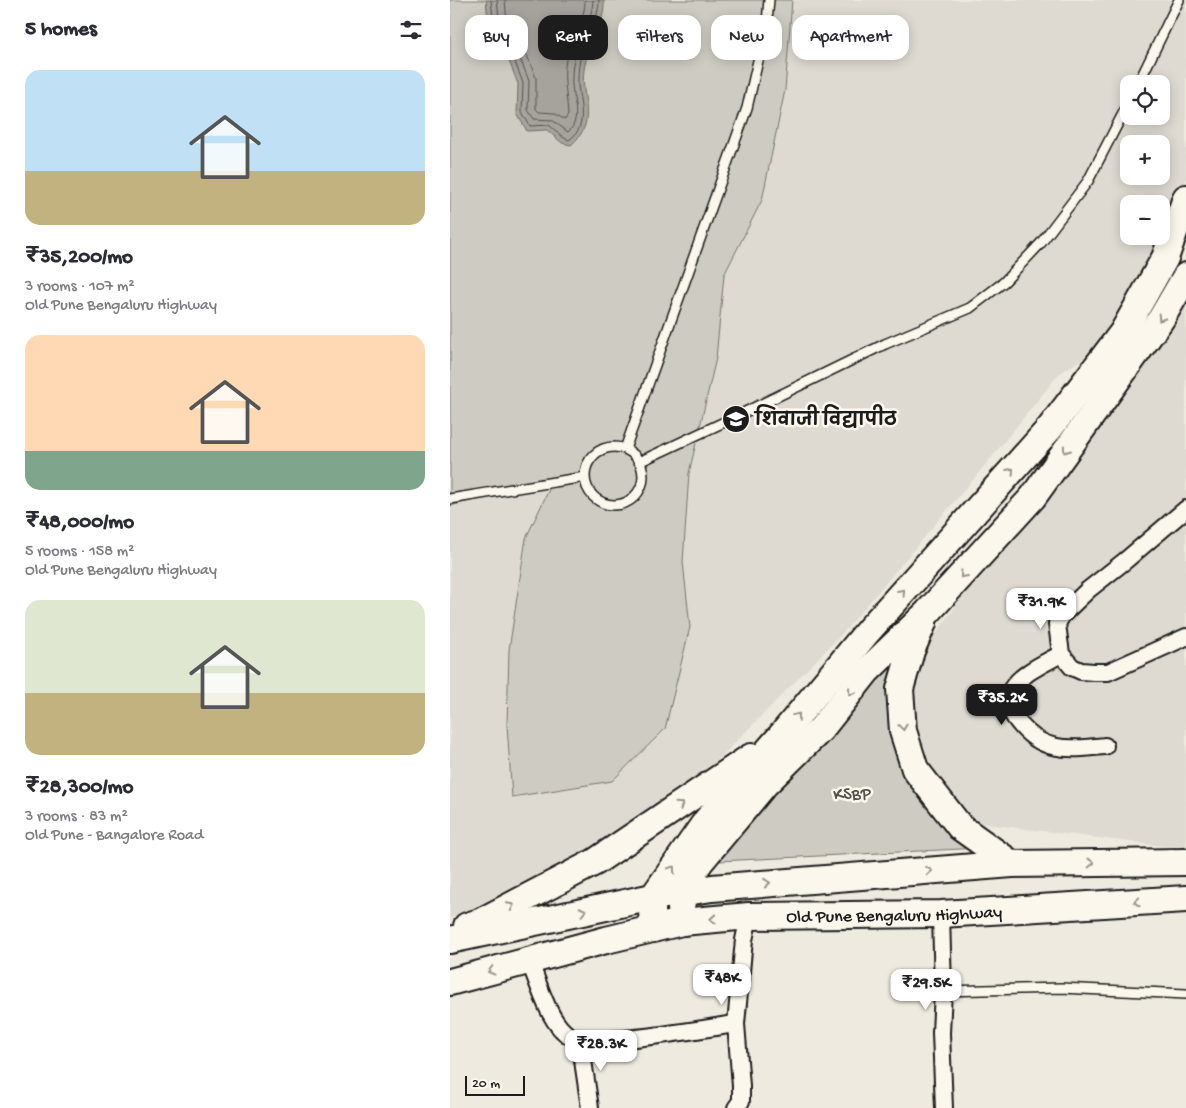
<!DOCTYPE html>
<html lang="en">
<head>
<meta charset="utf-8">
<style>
  :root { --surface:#fff; --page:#f7f7f7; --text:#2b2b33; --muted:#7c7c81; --accent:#1c1c1c }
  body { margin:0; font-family:"Gochi Hand","Playpen Sans Deva",sans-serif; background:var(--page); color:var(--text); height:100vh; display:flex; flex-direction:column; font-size:19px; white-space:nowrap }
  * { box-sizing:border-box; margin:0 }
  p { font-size:16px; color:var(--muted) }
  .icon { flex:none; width:28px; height:28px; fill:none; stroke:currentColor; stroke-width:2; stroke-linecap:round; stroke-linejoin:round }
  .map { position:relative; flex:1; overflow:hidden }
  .side { display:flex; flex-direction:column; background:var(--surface); width:450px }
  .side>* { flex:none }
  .top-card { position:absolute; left:15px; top:15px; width:475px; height:45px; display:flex; gap:10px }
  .fabs { position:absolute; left:670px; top:75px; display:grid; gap:10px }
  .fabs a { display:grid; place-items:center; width:50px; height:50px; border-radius:10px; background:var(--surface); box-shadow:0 2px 12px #0003; font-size:25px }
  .scale { position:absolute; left:15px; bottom:12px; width:60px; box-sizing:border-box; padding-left:5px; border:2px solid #1c1c1c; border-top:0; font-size:14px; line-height:18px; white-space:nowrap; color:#1c1c1c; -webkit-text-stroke:4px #fbf7ec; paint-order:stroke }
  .price { position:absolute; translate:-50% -42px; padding:0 11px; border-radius:10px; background:#fff; color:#222; font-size:16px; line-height:32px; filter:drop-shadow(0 1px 2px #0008) }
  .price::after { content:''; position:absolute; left:50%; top:30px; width:15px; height:11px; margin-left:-8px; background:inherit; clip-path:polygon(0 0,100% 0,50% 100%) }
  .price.on { background:var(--accent); color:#fff }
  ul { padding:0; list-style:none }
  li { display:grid; align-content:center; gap:10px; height:265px; padding:0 25px }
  li span { display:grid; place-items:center; height:155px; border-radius:15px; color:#555 }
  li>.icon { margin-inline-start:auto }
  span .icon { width:90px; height:90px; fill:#fffc; stroke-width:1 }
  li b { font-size:21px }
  h2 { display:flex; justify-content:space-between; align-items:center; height:60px; padding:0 25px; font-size:21px }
  .tag { padding:0 18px; border-radius:15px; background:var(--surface); box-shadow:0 2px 12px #0003; font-size:18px; line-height:45px }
  .tag.on { background:var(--accent); color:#fff }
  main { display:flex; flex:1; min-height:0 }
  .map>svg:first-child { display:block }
</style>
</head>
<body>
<main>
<section class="side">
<h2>5 homes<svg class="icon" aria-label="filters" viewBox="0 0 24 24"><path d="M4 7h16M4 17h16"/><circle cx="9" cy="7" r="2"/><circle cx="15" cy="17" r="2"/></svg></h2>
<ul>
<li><span style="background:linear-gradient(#bfe0f5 65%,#c2b280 0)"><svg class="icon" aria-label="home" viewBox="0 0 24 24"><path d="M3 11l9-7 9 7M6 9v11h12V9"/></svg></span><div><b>₹35,200/mo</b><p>3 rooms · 107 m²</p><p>Old Pune Bengaluru Highway</p></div></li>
<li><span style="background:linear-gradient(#ffd9b3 75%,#7fa58c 0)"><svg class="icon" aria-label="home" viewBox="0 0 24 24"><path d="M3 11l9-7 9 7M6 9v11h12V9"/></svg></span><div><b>₹48,000/mo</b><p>5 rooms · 158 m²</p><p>Old Pune Bengaluru Highway</p></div></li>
<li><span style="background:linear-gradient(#dfe7d0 60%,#c2b280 0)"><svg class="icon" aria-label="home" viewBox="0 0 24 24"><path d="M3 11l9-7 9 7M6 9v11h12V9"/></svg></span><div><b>₹28,300/mo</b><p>3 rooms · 83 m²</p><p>Old Pune - Bangalore Road</p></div></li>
</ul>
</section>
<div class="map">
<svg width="736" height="1108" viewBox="0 0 736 1108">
  <rect width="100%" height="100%" fill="#eeeadf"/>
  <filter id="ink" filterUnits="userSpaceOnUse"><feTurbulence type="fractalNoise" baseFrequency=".02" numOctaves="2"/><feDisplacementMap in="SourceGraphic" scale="10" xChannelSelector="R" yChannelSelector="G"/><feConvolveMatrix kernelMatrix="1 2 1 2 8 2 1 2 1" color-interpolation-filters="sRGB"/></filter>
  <g filter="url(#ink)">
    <path fill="#dedad1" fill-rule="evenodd" d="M0,0H736V198L673,332L609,374L537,463L394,632L256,772L209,803L169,837L96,875L15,914L0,918ZM679,84H711V116H679ZM679,144H711V176H679ZM679,204H711V236H679Z
      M736,276V846H712L520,822L490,785L482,768L468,751L457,698L465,664Z"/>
    <path fill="#ceccc2" stroke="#75746f" d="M0,0H342L335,90L312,200L274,275L266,358L239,473L233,562L240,627L215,729L162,781L62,797L57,725L59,650L76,538L104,479L0,506Z
      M438,659L444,662L447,724L530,848L269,861L282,839Z"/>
    <path fill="#a6a39d" stroke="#6f6d69" d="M36,0H154C156,24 137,46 134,70C130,99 149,121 121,145L112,143L97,130L77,131L67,114L68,84L57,56L39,30Z"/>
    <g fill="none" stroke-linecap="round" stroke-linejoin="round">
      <path stroke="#535250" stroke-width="1" d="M41,0L44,28L62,54L73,83L72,112L80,126L99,125L114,138L119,140C141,125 127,99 128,78C128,71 129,62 131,55C137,37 149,19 149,0
        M47,0L50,26L67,51L79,81L78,110L84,119L102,120L118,132C134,118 120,95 122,77C122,70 123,62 125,55C130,36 143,19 143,0
        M55,0L57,23L74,48L86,78V109L89,112L104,113L115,120L118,115C117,94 111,73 118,52C122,35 136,18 135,0"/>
      <g stroke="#1c1c1c" stroke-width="12">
        <path id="lane" d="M688,84L729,0
          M135 476a29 29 0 1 1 58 0a29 29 0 1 1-58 0Z
          M175,449L297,108L317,22L319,0
          M189,462L287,416L435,344L520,308L554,282L591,243L638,181L679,102
          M0,499L135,477
          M493,991L611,988L736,994"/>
      </g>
      <g stroke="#1c1c1c" stroke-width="20">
        <path id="street" d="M736,509L676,560L638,590L612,615L607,624L611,654L622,667L631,671L644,672H658L736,637
          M611,654C595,663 571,673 561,690C555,701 559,708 565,718C590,753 616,750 655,746
          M491,914L493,991L491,1033L494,1108
          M79,960C88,981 99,1025 120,1036C144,1049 254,1028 286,1024
          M130,1040L140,1108
          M286,1108L291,1101V1086L286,1024L294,940L299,916"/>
      </g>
      <g stroke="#1c1c1c" stroke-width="30">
        <g id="primary">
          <path d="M473,623L461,651L450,689L453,731L465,769L510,827L562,864"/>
          <path d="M232,922L231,907L234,891L240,877L250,862L315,784L371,729L417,671L477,613L583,497L711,319L736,276"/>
          <path d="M17,926L30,922L145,862L301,757"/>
          <path d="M203,929L202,910L203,897L257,820L330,737L418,631L600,428L673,332L715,258L736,198"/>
          <path d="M0,940L203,897L262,888L562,864L736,862"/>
          <path id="s1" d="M0,982L156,940L232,922L299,916L491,914L736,899"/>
        </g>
      </g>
      <use href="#lane" stroke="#fbf7ec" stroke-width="9"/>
      <use href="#street" stroke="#fbf7ec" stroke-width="16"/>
      <use href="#primary" stroke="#fbf7ec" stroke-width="26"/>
    </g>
    <defs><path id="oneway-chevron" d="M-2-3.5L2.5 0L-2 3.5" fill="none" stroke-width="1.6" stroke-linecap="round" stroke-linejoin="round" transform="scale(1.25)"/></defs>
    <g stroke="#97948e">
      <use href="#oneway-chevron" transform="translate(711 318) rotate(123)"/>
      <use href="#oneway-chevron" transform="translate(616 450) rotate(125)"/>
      <use href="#oneway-chevron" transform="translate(561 471) rotate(-48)"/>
      <use href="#oneway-chevron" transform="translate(513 575) rotate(132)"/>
      <use href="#oneway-chevron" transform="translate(452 592) rotate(-48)"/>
      <use href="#oneway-chevron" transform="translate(401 692) rotate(128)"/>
      <use href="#oneway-chevron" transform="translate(347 716) rotate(-50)"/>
      <use href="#oneway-chevron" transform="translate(453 727) rotate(82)"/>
      <use href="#oneway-chevron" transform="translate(230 805) rotate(-34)"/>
      <use href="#oneway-chevron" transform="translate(641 863) rotate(-1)"/>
      <use href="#oneway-chevron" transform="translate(222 869) rotate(-56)"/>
      <use href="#oneway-chevron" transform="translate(479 871) rotate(-4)"/>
      <use href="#oneway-chevron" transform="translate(317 883) rotate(-4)"/>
      <use href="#oneway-chevron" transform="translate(687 902) rotate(177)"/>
      <use href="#oneway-chevron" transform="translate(61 906) rotate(-27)"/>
      <use href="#oneway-chevron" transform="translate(133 911) rotate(-12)"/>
      <use href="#oneway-chevron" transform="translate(263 919) rotate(175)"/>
      <use href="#oneway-chevron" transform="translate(41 971) rotate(166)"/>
    </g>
  </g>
  <defs>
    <g id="university-disc" transform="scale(1.4375)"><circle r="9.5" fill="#1c1c1c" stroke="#fbf7ec"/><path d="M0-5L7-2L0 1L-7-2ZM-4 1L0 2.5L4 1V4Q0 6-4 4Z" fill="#fff"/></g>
  </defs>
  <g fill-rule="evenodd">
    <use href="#university-disc" x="286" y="419"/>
  </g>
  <g text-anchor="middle" stroke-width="5" stroke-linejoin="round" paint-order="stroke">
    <g font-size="18" font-weight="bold" fill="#1c1c1c" stroke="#fbf7ec" text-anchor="start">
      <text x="305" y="425">शिवाजी विद्यापीठ</text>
    </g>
    <g font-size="18" fill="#51514e" stroke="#fbf7ec">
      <text x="402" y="799">KSBP</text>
    </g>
    <g font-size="18" fill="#1c1c1c" stroke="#fbf7ec">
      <text dy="6" stroke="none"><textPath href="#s1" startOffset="452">Old Pune Bengaluru Highway</textPath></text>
    </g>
  </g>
</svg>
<div class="fabs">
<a><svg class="icon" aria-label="locate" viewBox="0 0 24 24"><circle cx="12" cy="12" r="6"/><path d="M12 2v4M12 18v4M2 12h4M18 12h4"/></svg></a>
<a>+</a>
<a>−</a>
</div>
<div class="scale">20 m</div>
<b class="price" style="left:591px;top:630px">₹31.9K</b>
<b class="price on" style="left:552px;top:726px">₹35.2K</b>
<b class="price" style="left:272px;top:1006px">₹48K</b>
<b class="price" style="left:476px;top:1011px">₹29.5K</b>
<b class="price" style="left:151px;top:1072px">₹28.3K</b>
<div class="top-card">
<a class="tag">Buy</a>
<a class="tag on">Rent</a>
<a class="tag">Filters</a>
<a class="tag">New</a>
<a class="tag">Apartment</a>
</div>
</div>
</main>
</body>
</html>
